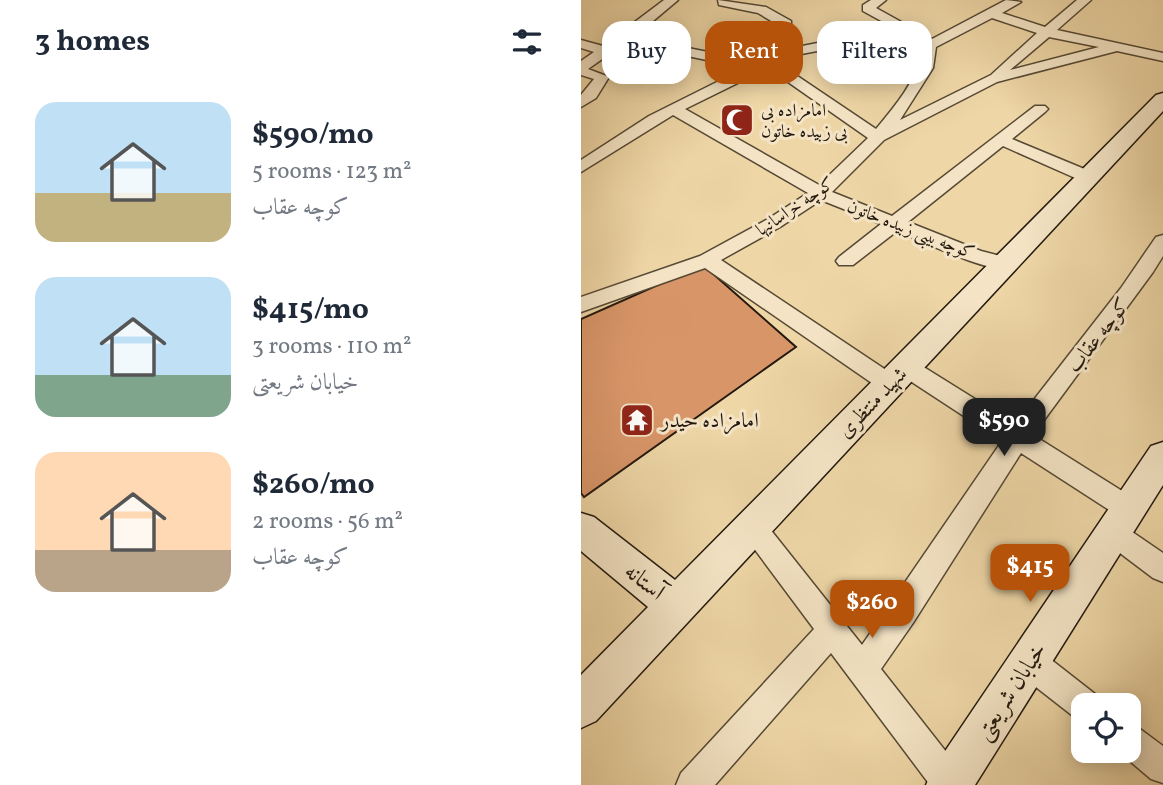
<!DOCTYPE html>
<html lang="en">
<head>
<meta charset="utf-8">
<style>
  :root { --surface:#fff; --page:#f6f6f7; --text:#1f2937; --muted:#747a83; --accent:#b45309 }
  body { margin:0; font-family:Vollkorn,Amiri,serif; background:var(--page); color:var(--text); height:100vh; display:flex; flex-direction:column; font-size:26px; white-space:nowrap }
  * { box-sizing:border-box; margin:0 }
  p { font-size:23px; color:var(--muted) }
  .icon { flex:none; width:38px; height:38px; fill:none; stroke:currentColor; stroke-width:2; stroke-linecap:round; stroke-linejoin:round }
  .map { position:relative; flex:1; overflow:hidden }
  .side { display:flex; flex-direction:column; background:var(--surface); width:581px }
  .side>* { flex:none }
  .banner { position:absolute; left:21px; top:21px; width:455px; height:63px; display:flex; gap:14px }
  .fabs { position:absolute; left:490px; top:693px; display:grid; gap:14px }
  .fabs a { display:grid; place-items:center; width:70px; height:70px; border-radius:14px; background:var(--surface); box-shadow:0 4px 18px #0003; font-size:35px }
  .price { position:absolute; translate:-50% -60px; padding:0 16px; border-radius:14px; background:var(--accent); color:#fff; font-size:23px; line-height:46px; filter:drop-shadow(0 2px 4px #0008) }
  .price::after { content:''; position:absolute; left:50%; top:42px; width:21px; height:16px; margin-left:-10px; background:inherit; clip-path:polygon(0 0,100% 0,50% 100%) }
  .price.current { background:#222; color:#fff }
  ul { padding:0; list-style:none }
  li { display:flex; align-items:center; gap:21px; height:175px; padding:0 35px }
  li span { display:grid; place-items:center; flex:none; width:196px; height:140px; border-radius:21px; color:#555 }
  li>.icon { margin-inline-start:auto }
  span .icon { width:84px; height:84px; fill:#fffc; stroke-width:1 }
  li b { font-size:30px }
  h2 { display:flex; justify-content:space-between; align-items:center; height:84px; padding:0 35px; font-size:30px }
  .tag { padding:0 24px; border-radius:21px; background:var(--surface); box-shadow:0 4px 18px #0003; font-size:24px; line-height:63px }
  .tag.current { background:var(--accent); color:#fff }
  main { display:flex; flex:1; min-height:0 }
  .map>svg:first-child { display:block }
</style>
</head>
<body>
<main>
<section class="side">
<h2>3 homes<svg class="icon" aria-label="filters" viewBox="0 0 24 24"><path d="M4 7h16M4 17h16"/><circle cx="9" cy="7" r="2"/><circle cx="15" cy="17" r="2"/></svg></h2>
<ul>
<li><span style="background:linear-gradient(#bfe0f5 65%,#c2b280 0)"><svg class="icon" aria-label="home" viewBox="0 0 24 24"><path d="M3 11l9-7 9 7M6 9v11h12V9"/></svg></span><div><b>$590/mo</b><p>5 rooms · 123 m²</p><p>کوچه عقاب</p></div></li>
<li><span style="background:linear-gradient(#bfe0f5 70%,#7fa58c 0)"><svg class="icon" aria-label="home" viewBox="0 0 24 24"><path d="M3 11l9-7 9 7M6 9v11h12V9"/></svg></span><div><b>$415/mo</b><p>3 rooms · 110 m²</p><p>خیابان شریعتی</p></div></li>
<li><span style="background:linear-gradient(#ffd9b3 70%,#b9a48a 0)"><svg class="icon" aria-label="home" viewBox="0 0 24 24"><path d="M3 11l9-7 9 7M6 9v11h12V9"/></svg></span><div><b>$260/mo</b><p>2 rooms · 56 m²</p><p>کوچه عقاب</p></div></li>
</ul>
</section>
<div class="map">
<svg width="582" height="785" viewBox="0 0 582 785">
  <rect width="100%" height="100%" fill="#eed6a6"/>
  <filter id="stains"><feTurbulence type="fractalNoise" baseFrequency=".00286" numOctaves="4"/><feColorMatrix values="0 0 0 0 .2 0 0 0 0 .09 0 0 0 0 .02 0 0 0 .5 -.17"/></filter>
  <radialGradient id="worn" r=".72"><stop offset=".6" stop-color="#630" stop-opacity="0"/><stop offset="1" stop-color="#630" stop-opacity=".3"/></radialGradient>
  <path fill="#d89568" stroke="#22180e" stroke-width="2" d="M122,265L215,347L3,497L0,493V319Z"/>
  <g fill="none" stroke-linecap="round" stroke-linejoin="round">
    <g stroke="#554834" stroke-width="3">
      <path id="street" d="M83,0H97L53,37L176,62L193,54L172,47L197,25L177,13L138,5L137,0L185,7L210,21V27L189,45L206,49L262,38L335,40L282,11V5L290,0H305L295,8L351,39L425,0L440,2L421,13L464,27L496,0H510L476,30L582,53V61L536,51L416,82L303,140L251,192L311,216L454,106H464L467,109L464,112L431,139L513,173L516,177L513,181H501L422,146L327,222L400,251L431,259L434,264L431,269C409,274 339,240 316,231L272,265H258L255,261L258,257L300,224L240,200L199,227L140,260L317,378L320,384L317,390L309,393L301,390L124,268L0,312V297L119,256L187,219L227,193L92,115L0,172V160L68,116L164,68L44,43L7,69L28,77L15,98L0,107V95L13,79L0,75V61L13,52L0,48V40L22,46ZM411,18L456,33L410,75L319,120L352,68L355,47ZM468,37L518,47L429,70ZM262,46L342,49C336,80 315,105 295,129L197,63L210,56ZM187,68L287,138L238,185L104,109Z
        M582,235V256L572,272L452,435L557,501L561,509L557,517L548,520L539,517L440,453L332,623L300,669L381,772L385,785H349L250,653L134,785H95L100,773L233,629L163,535L159,527L163,519L172,515L181,519L281,645L421,441L317,373L314,367L317,361L325,359L333,361L434,424L540,288L575,237Z
        M532,521L541,525L582,553V582L572,578L523,541L519,533L523,525Z
        M448,647L459,651L514,694L518,705H502V720L492,716L437,673L433,662L437,651Z
        M548,724L559,729L582,746V783L570,779L537,751H548Z"/>
    </g>
    <g stroke="#22180e" stroke-width="3">
      <path id="secondary" d="M582,93V111L15,721L0,728V675L67,607L0,551V513L13,517L94,580L575,95Z
        M582,442V485L394,785H345L352,769L570,446Z"/>
    </g>
    <use href="#street" fill="#f4e4c5" fill-rule="evenodd"/>
    <use href="#secondary" fill="#f4e4c5" fill-rule="evenodd"/>
  </g>
  <defs>
    <g id="mosque-square" transform="scale(1.75)"><rect x="-9" y="-9" width="18" height="18" rx="4" fill="#8f2418" stroke="#f4e4c5"/><path d="M3.5-4.9A6 6 0 1 0 3.5 4.9A5 5 0 1 1 3.5-4.9Z" fill="#fff"/></g>
    <g id="temple-square" transform="scale(1.75)"><rect x="-9" y="-9" width="18" height="18" rx="4" fill="#8f2418" stroke="#f4e4c5"/><path d="M0-6L5-2H3V0L6.5 2.5H4V6H1.5V3h-3V6H-4V2.5H-6.5L-3 0V-2H-5Z" fill="#fff"/></g>
  </defs>
  <g fill-rule="evenodd">
    <use href="#mosque-square" x="156" y="120"/>
    <use href="#temple-square" x="56" y="420"/>
  </g>
  <g text-anchor="middle" stroke-width="6" stroke-linejoin="round" paint-order="stroke">
    <g font-size="18" fill="#22180e" stroke="#f4e4c5" text-anchor="start">
      <text x="180" y="116">امامزاده بی<tspan x="180" dy="21">بی زبیده خاتون</tspan></text>
    </g>
    <g font-size="18" fill="#22180e" stroke="#f4e4c5">
      <text transform="translate(214 206) rotate(-34)" y="6">کوچه خراسانیها</text>
      <text transform="translate(330 229) rotate(21)" y="6">کوچه بیبی زبیده خاتون</text>
    </g>
    <g font-size="21" fill="#22180e" stroke="#f4e4c5">
      <text transform="translate(517 335) rotate(-52)" y="7">کوچه عقاب</text>
      <text transform="translate(291 402) rotate(-46)" y="7">شهید منتظری</text>
    </g>
    <g font-size="21" fill="#22180e" stroke="#f4e4c5" text-anchor="start">
      <text x="80" y="427">امامزاده حیدر</text>
    </g>
    <g font-size="24" fill="#22180e" stroke="#f4e4c5">
      <text transform="translate(64 581) rotate(39)" y="8">آستانه</text>
      <text transform="translate(429 691) rotate(-57)" y="8">خیابان شریعتی</text>
    </g>
  </g>
  <rect width="100%" height="100%" filter="url(#stains)"/>
  <rect width="100%" height="100%" fill="url(#worn)"/>
</svg>
<div class="fabs">
<a><svg class="icon" aria-label="locate" viewBox="0 0 24 24"><circle cx="12" cy="12" r="6"/><path d="M12 2v4M12 18v4M2 12h4M18 12h4"/></svg></a>
</div>
<b class="price current" style="left:423px;top:458px">$590</b>
<b class="price" style="left:449px;top:604px">$415</b>
<b class="price" style="left:291px;top:640px">$260</b>
<div class="banner">
<a class="tag">Buy</a>
<a class="tag current">Rent</a>
<a class="tag">Filters</a>
</div>
</div>
</main>
</body>
</html>
